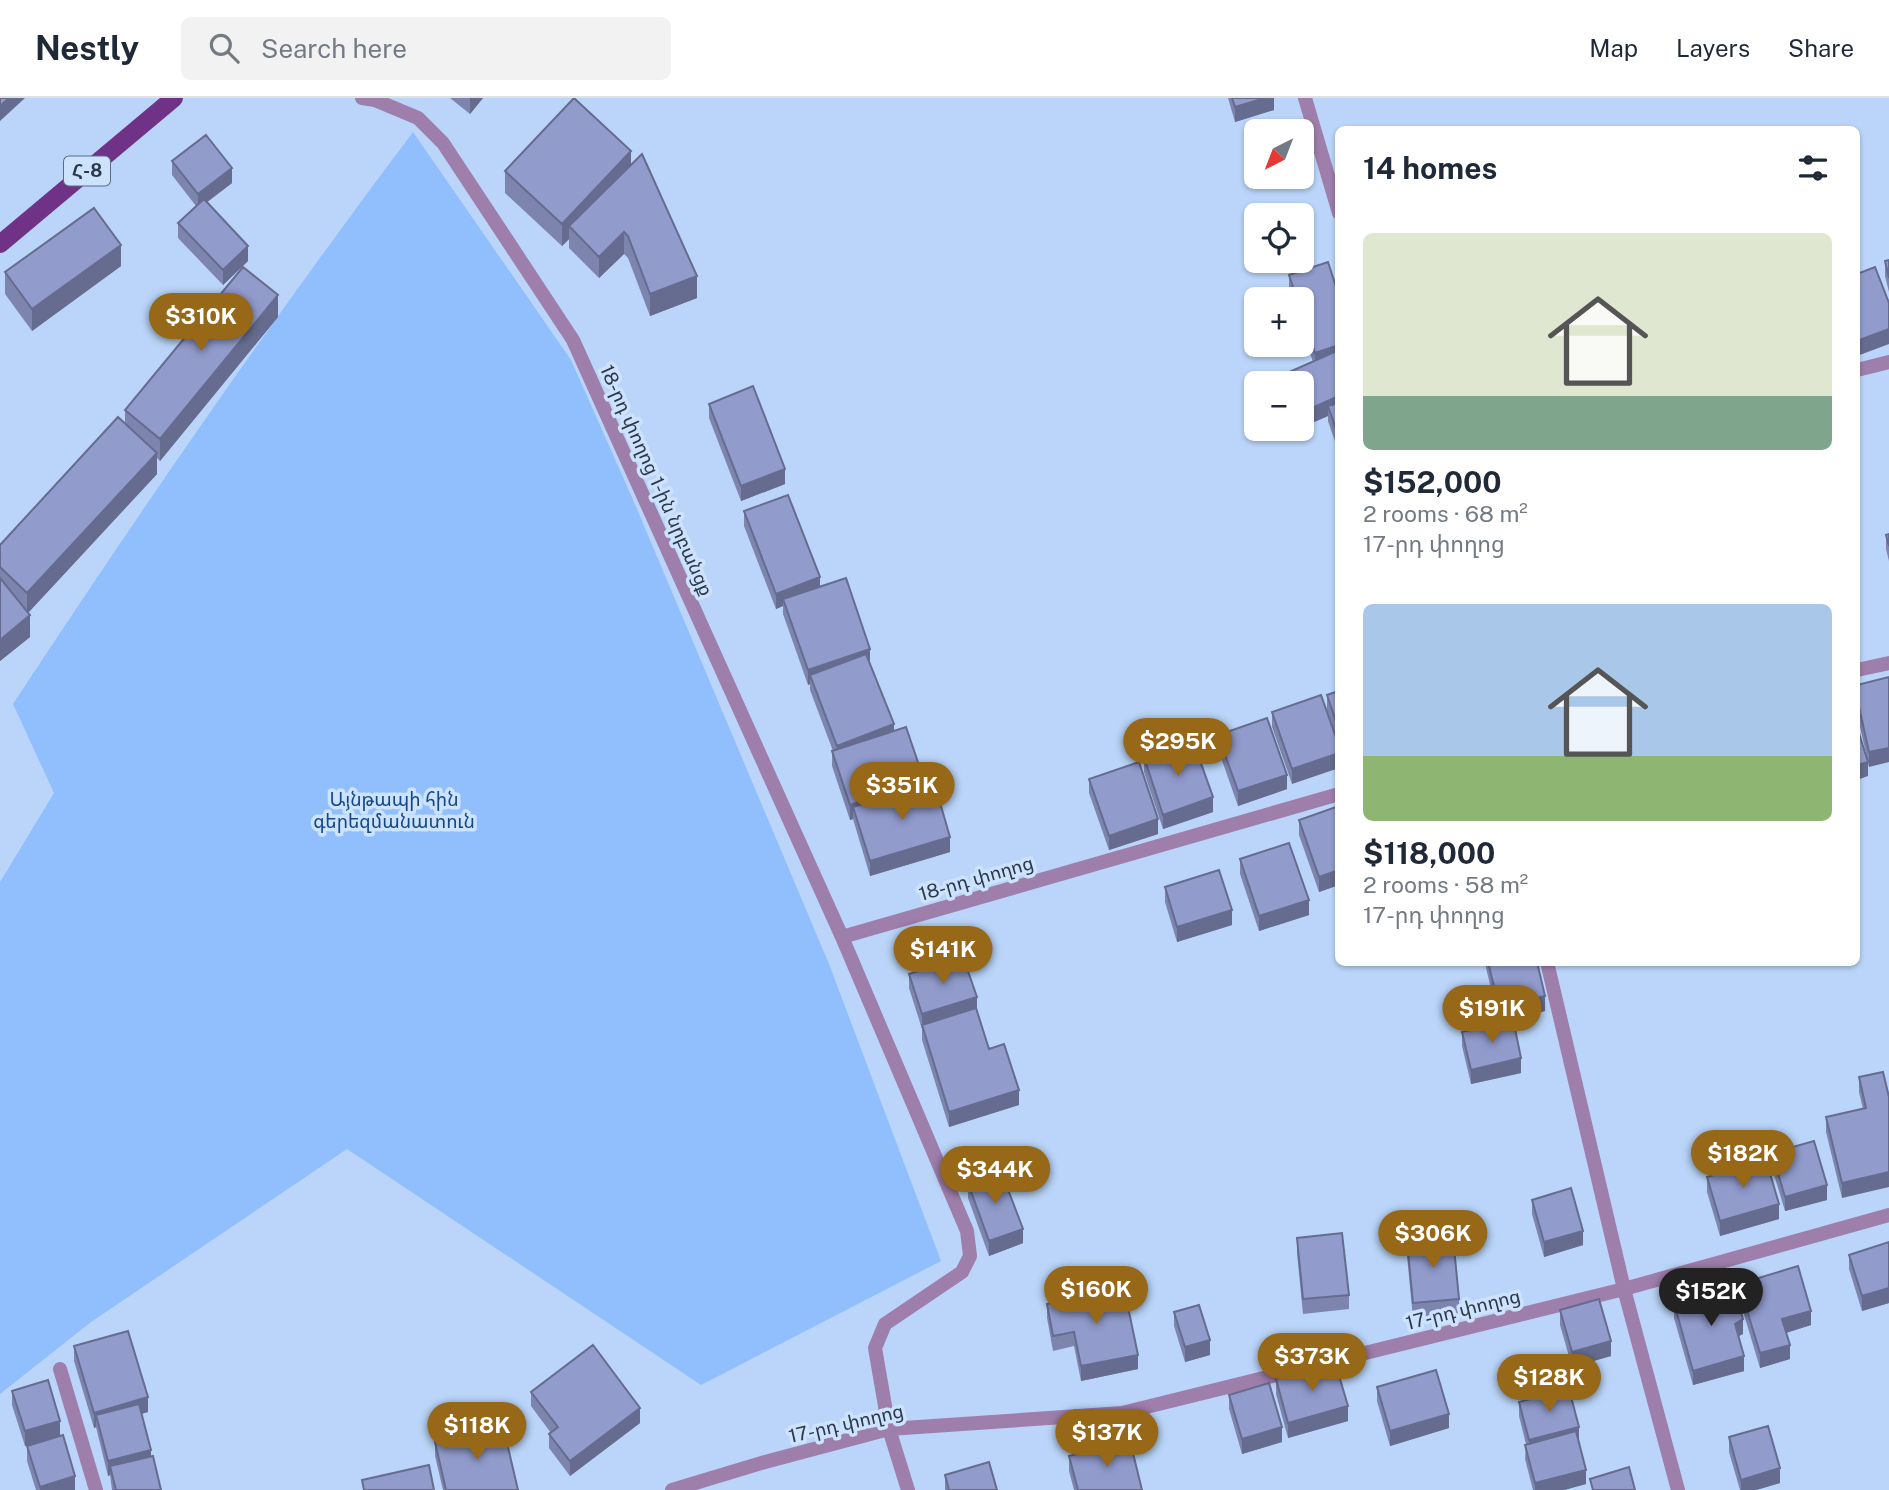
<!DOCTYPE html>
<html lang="en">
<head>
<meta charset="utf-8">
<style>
  :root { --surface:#fff; --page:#f2f2f3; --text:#1f2937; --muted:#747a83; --line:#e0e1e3; --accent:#966817 }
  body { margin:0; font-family:"Public Sans","Noto Sans Armenian",sans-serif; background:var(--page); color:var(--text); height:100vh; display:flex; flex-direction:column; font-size:26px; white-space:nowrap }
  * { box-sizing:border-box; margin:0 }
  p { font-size:23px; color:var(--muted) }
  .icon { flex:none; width:38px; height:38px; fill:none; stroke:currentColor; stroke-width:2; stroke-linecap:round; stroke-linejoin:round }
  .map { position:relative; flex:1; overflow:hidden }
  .sheet { position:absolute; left:1335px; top:28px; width:525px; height:840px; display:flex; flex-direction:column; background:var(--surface); border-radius:10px; box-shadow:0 2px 5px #0004 }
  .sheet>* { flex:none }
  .needle { width:46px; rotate:222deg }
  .buttons { position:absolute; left:1244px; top:21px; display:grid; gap:14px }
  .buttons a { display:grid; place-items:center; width:70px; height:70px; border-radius:10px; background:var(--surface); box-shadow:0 2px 5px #0004; font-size:35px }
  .price { position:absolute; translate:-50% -60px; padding:0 16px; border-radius:24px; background:var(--accent); color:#fff; font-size:23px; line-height:46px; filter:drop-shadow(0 2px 4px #0008) }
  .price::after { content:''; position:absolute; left:50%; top:42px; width:21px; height:16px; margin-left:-10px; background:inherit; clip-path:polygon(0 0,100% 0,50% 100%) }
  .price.on { background:#222; color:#fff }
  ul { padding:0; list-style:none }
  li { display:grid; align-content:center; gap:14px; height:371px; padding:0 28px }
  li span { display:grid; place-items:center; height:217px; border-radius:10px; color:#555 }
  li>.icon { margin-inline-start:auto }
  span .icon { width:126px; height:126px; fill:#fffc; stroke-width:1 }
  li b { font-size:30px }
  h2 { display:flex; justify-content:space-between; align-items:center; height:84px; padding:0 28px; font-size:30px }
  header { display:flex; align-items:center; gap:42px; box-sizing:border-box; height:98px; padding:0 35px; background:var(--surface); border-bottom:2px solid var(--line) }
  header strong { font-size:33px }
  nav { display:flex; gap:38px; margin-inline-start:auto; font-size:24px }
  .search { width:490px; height:63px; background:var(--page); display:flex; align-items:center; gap:18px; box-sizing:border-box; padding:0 24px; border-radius:10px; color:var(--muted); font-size:26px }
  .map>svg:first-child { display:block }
</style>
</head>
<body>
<header>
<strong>Nestly</strong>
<div class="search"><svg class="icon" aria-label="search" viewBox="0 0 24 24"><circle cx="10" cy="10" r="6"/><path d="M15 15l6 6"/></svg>Search here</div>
<nav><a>Map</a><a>Layers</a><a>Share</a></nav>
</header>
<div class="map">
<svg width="1889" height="1392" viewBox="0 0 1889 1392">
  <rect width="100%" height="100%" fill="#bad5f9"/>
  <path fill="#91bffd" d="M413,34L571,262L634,404L829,866L941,1163L701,1287L347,1051L91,1224L0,1296V784L54,695L13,606C141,411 273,220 413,34Z"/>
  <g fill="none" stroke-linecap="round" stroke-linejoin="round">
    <path stroke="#9e7eab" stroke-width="14" d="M60,1271L96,1392"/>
    <path stroke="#9e7eab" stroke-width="14" d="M362,0L375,2L418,20L443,45L573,242L842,839
      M1305,0L1339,115
      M1857,272L1889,264
      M1857,572L1889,565
      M1547,864L1624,1191L1678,1392
      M672,1392L765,1364L889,1331L1122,1315L1624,1191L1889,1117
      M908,1392L889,1331L875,1250L885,1226L962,1174L970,1158L967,1133L842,839L1339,696"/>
    <path stroke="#6f3286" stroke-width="18" d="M0,146L174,0"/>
  </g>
  <path fill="#7d85af" d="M450,0H483L470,16Z
    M1228,0H1274V12L1235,24Z
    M172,63L232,85L207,104L248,163L223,187L178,140V125L196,108L172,77Z
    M631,66L697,200L650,218L628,160L624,156L599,180L569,150V141L562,148L505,95V73Z
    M1889,162V194L1885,178V163Z
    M121,168L32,233L5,196V174Z
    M1289,177L1339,198V355L1328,323V318L1305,328L1302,322V285H1287V275L1313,264L1302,231V201H1292L1289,192Z
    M278,219L160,363L157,360V376L28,515L30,539L0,563V447L125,325V312Z
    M709,306L785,386L741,403L709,320Z
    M744,413L820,489L870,566L894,633L924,687L950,754L870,778L853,721L850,722L832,668V653H833L810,592V586L808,587L783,516V508L776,511L744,428Z
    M1889,436V463L1886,451V437Z
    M1889,579L1869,669L1868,666V678L1867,660L1857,615V587Z
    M1339,593V647L1327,612V597Z
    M1321,597L1292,686L1272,629V614Z
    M1218,637L1287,691L1238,708L1218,651Z
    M1144,659L1213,714L1163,731L1144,674Z
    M1089,681L1158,736L1109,752L1089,695Z
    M1339,708V787L1319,794L1299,737V722Z
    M1240,761L1309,817L1259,833L1240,776Z
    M1165,789L1232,827L1177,844L1165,804Z
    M1486,864H1537L1545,913L1499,923L1486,870Z
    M909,876L977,912L989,951L1019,1007L949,1029L922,942V931L909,890Z
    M1462,934L1521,975L1471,986L1462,948Z
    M1859,979L1889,999L1842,1100L1826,1034V1019L1863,1011L1859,994Z
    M1772,1055L1827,1102L1785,1113L1772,1070Z
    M1707,1079L1779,1121L1720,1138L1707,1094Z
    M968,1085L1023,1145L989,1158L968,1100Z
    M1532,1102L1583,1147L1544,1159L1532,1116Z
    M1297,1140L1349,1197V1211L1303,1216L1297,1155Z
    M1407,1143L1459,1201V1216L1413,1220L1407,1158Z
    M1889,1144V1205L1862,1213L1849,1171V1157Z
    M1739,1186L1811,1227L1786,1235L1790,1261L1760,1270L1739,1200Z
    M1674,1205L1743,1236L1739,1238L1744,1273L1693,1287L1674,1220Z
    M1047,1206L1138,1271L1081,1283L1074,1248L1053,1253L1047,1220Z
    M1560,1212L1611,1258L1572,1269L1560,1227Z
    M1174,1214L1210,1257L1185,1264L1174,1228Z
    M74,1248L148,1314L141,1316L151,1358L161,1392H112L110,1377L108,1378L96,1329L94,1330L74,1263Z
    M1276,1281L1348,1323L1288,1340L1276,1296Z
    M1377,1289L1449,1330L1390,1348L1377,1303Z
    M12,1293L60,1338L25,1348L12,1307Z
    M531,1294L640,1325L570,1378L549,1350V1336L551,1335L531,1308Z
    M1229,1297L1282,1344L1242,1356L1229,1311Z
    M1519,1304L1579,1343L1586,1386L1564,1392H1533L1525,1361L1526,1346L1519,1318Z
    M1729,1339L1780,1385L1756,1392H1740L1729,1354Z
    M435,1344L518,1392H443L435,1358Z
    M27,1348L75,1392H36L27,1363Z
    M1069,1358L1142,1392H1074L1069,1373Z
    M945,1377L997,1392H945Z"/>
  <path fill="#666c8f" d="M9,0H25L0,23V8Z
    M470,0H483L470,16Z
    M1265,0H1274V12L1235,24V9Z
    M631,53V74L569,128V141L562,148V126Z
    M232,70V85L198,111V96Z
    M624,134V156L599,180V159Z
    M121,147V168L32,233V211Z
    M248,148V163L223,187V172Z
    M697,178V200L650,218V196Z
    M278,197V219L160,363V341Z
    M1889,231V246L1857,258V243Z
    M1339,247V261L1315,269V255Z
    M1339,298V313L1328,308V318L1305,328V313Z
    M157,355V376L27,516V495Z
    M785,371V386L741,403V388Z
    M820,479V494L783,501V508L776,511V496Z
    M30,517V539L0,563V542Z
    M870,551V566L810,577V586L808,587V572Z
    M894,626V641L837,662V648Z
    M1889,650V664L1869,669V654Z
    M1339,655V670L1292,686V671Z
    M1868,664V678L1857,682V667Z
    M1287,677V691L1238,708V693Z
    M924,682V697L853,709V721L850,722V707Z
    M1213,699V714L1163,731V717Z
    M1158,721V736L1109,752V738Z
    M950,739V754L870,778V763Z
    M1339,772V787L1319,794V779Z
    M1309,802V817L1259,833V818Z
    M1232,812V827L1177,844V829Z
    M1545,898V913L1499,923V909Z
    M977,899V914L922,927V931V916Z
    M1521,960V975L1471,986V972Z
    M1019,992V1007L949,1029V1014Z
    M1889,1074V1089L1842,1100V1085Z
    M1827,1087V1102L1785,1113V1099Z
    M1779,1106V1121L1720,1138V1123Z
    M1023,1131V1145L989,1158V1143Z
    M1583,1133V1147L1544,1159V1144Z
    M1889,1190V1205L1862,1213V1198Z
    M1811,1213V1227L1782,1236V1221Z
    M1743,1221V1236L1735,1240V1226Z
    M1210,1242V1257L1185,1264V1249Z
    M1611,1243V1258L1572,1269V1254Z
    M1790,1247V1261L1760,1270V1255Z
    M1138,1257V1271L1081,1283V1268Z
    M1744,1258V1273L1693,1287V1273Z
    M148,1299V1314L99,1328L96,1317V1329L94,1330V1315Z
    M1348,1308V1323L1288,1340V1325Z
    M640,1310V1325L570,1378V1363Z
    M1449,1316V1330L1390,1348V1333Z
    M60,1323V1338L25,1348V1333Z
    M1282,1329V1344L1242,1356V1341Z
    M1579,1329V1343L1529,1356V1342Z
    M151,1352V1366L110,1368V1377L108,1378V1363Z
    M1780,1370V1385L1756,1392H1741V1382Z
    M1586,1372V1386L1564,1392H1535V1385Z
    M75,1378V1392H40V1389Z"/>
  <path fill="#919bcc" stroke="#666c8f" stroke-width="2" d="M0,0H9L0,8Z
    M574,0L631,53L562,126L505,73Z
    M1232,0H1265L1235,9Z
    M206,37L232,70L198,96L172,63Z
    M642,56L697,178L650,196L628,138L624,134L599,159L569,128Z
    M204,101L248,148L223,172L178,125Z
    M94,110L121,147L32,211L5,174Z
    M1889,162V180L1885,163Z
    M1328,164L1339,198V247L1315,255L1302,216V201H1297L1289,177Z
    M243,169L278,197L160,341L125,312Z
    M1875,169L1889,205V231L1857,243V176Z
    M1339,252V298L1305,313L1302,307V285H1292L1287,275Z
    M753,288L785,371L741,388L709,306Z
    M1339,305V340L1328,308Z
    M118,319L157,355L27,495L0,469V447Z
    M788,397L820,479L776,496L744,413Z
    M1889,436V448L1886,437Z
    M0,480L30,517L0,542Z
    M846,480L870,551L808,572L783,501Z
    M866,556L894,626L837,648L810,577Z
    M1889,579V650L1869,654L1857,600V587Z
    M1339,593V632L1327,597Z
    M1321,597L1339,648V655L1292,671L1272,614Z
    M1267,620L1287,677L1238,693L1218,637Z
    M906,629L924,682L850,707L832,653Z
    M1857,629L1868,664L1857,667Z
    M1193,643L1213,699L1163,717L1144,659Z
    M1139,664L1158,721L1109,738L1089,681Z
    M934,684L950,739L870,763L853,709Z
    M1339,708V772L1319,779L1299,722Z
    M1289,745L1309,802L1259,818L1240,761Z
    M1219,772L1232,812L1177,829L1165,789Z
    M963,859L977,899L922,916L909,876Z
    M1488,864H1537L1545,898L1499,909Z
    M976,910L989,951L1004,946L1019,992L949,1014L922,927Z
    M1513,921L1521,960L1471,972L1462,934Z
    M1883,974L1889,999V1074L1842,1085L1826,1019L1866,1010L1859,979Z
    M1814,1043L1827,1087L1785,1099L1772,1055Z
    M1766,1062L1779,1106L1720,1123L1707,1079Z
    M1001,1073L1023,1131L989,1143L968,1085Z
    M1571,1090L1583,1133L1544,1144L1532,1102Z
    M1342,1135L1349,1197L1303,1201L1297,1140Z
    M1453,1139L1459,1201L1413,1205L1407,1143Z
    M1889,1144V1190L1862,1198L1849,1157Z
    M1798,1168L1811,1213L1782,1221L1790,1247L1760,1255L1739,1186Z
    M1733,1189L1743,1221L1735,1226L1744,1258L1693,1273L1674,1205Z
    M1124,1190L1138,1257L1081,1268L1074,1234L1053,1238L1047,1206Z
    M1599,1201L1611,1243L1572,1254L1560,1212Z
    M1199,1207L1210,1242L1185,1249L1174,1214Z
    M128,1233L148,1299L94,1315L74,1248Z
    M593,1247L640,1310L570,1363L549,1336L558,1329L531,1294Z
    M1335,1264L1348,1308L1288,1325L1276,1281Z
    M1436,1272L1449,1316L1390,1333L1377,1289Z
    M48,1282L60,1323L25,1333L12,1293Z
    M1269,1285L1282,1329L1242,1341L1229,1297Z
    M1569,1291L1579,1329L1529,1342L1519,1304Z
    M139,1306L151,1352L108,1363L96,1317Z
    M503,1328L518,1392H446L435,1344Z
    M1768,1328L1780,1370L1741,1382L1729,1339Z
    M1576,1333L1586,1372L1535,1385L1525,1347Z
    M63,1337L75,1378L40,1389L27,1348Z
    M1130,1343L1142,1392H1078L1069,1358Z
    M153,1358L161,1392H116L110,1368Z
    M989,1364L997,1392H949L945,1377Z
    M429,1367L434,1392H364L362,1382Z
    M1629,1369L1635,1392H1593L1590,1381Z"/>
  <g text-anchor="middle" stroke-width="7" stroke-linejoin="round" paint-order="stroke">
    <rect fill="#cde2fd" stroke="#5c6c80" stroke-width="2" x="64" y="58.5" width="46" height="29" rx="5"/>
    <g font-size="18" font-weight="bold" fill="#2c394b">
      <text x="87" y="79">Հ-8</text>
    </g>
    <g font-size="19" fill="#2c394b" stroke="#cde2fd">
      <text transform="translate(657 382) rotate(66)" y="7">18-րդ փողոց 1-ին նրբանցք</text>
      <text transform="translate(976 780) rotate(-16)" y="7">18-րդ փողոց</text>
      <text transform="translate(1463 1211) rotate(-14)" y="7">17-րդ փողոց</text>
      <text transform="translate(846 1325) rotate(-13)" y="7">17-րդ փողոց</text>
    </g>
    <g font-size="19" fill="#144989" stroke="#cde2fd">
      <text x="394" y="708">Այնթապի հին<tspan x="394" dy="22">գերեզմանատուն</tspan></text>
    </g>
  </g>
</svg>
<div class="buttons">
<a><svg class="needle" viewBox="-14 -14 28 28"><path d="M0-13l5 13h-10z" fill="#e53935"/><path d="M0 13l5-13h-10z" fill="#747a83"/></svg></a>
<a><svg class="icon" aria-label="locate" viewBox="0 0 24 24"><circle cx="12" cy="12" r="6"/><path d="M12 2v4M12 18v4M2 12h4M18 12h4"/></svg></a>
<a>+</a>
<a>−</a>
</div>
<b class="price" style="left:201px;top:255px">$310K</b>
<b class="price" style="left:1178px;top:680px">$295K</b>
<b class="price" style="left:902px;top:724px">$351K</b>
<b class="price" style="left:943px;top:888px">$141K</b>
<b class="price" style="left:1492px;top:947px">$191K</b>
<b class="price" style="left:1743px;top:1092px">$182K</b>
<b class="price" style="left:995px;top:1108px">$344K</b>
<b class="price" style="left:1433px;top:1172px">$306K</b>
<b class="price" style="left:1096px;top:1228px">$160K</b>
<b class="price on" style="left:1711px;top:1230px">$152K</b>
<b class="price" style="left:1312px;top:1295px">$373K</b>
<b class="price" style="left:1549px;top:1316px">$128K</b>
<b class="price" style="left:477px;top:1364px">$118K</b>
<b class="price" style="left:1107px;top:1371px">$137K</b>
<section class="sheet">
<h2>14 homes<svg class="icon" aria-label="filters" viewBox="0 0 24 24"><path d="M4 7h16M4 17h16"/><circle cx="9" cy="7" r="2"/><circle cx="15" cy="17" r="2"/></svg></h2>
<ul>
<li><span style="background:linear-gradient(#dfe7d0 75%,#7fa58c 0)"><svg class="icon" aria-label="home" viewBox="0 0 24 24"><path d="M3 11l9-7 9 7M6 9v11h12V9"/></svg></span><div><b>$152,000</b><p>2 rooms · 68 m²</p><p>17-րդ փողոց</p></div></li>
<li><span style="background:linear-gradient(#a9c7e8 70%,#8fb573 0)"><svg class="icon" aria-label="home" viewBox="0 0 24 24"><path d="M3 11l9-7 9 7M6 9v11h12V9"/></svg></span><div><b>$118,000</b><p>2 rooms · 58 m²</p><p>17-րդ փողոց</p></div></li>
</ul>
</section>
</div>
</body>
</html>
